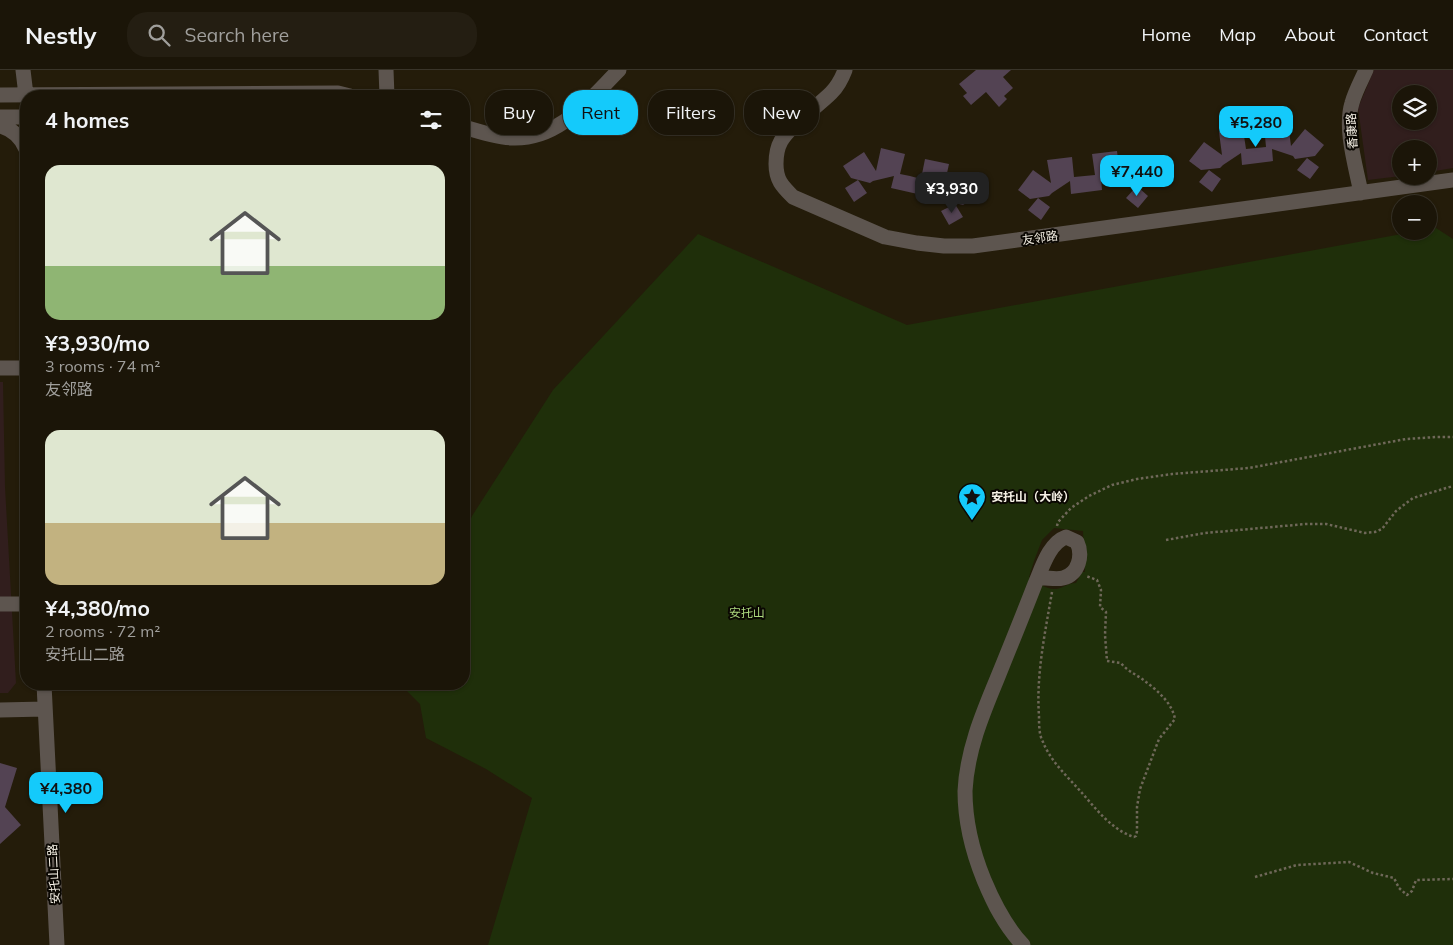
<!DOCTYPE html>
<html lang="en">
<head>
<meta charset="utf-8">
<style>
  :root { --surface:#1b1508; --page:#241e12; --text:#f1f3f6; --muted:#a09f9c; --line:#393429; --accent:#14cafb }
  body { margin:0; font-family:Mulish,"Noto Sans SC",sans-serif; background:var(--page); color:var(--text); height:100vh; display:flex; flex-direction:column; font-size:19px; white-space:nowrap }
  * { box-sizing:border-box; margin:0 }
  p { font-size:16px; color:var(--muted) }
  .icon { flex:none; width:28px; height:28px; fill:none; stroke:currentColor; stroke-width:2; stroke-linecap:round; stroke-linejoin:round }
  .map { position:relative; flex:1; overflow:hidden }
  .sheet { position:absolute; left:20px; top:20px; width:450px; height:600px; display:flex; flex-direction:column; background:var(--surface); border-radius:20px; box-shadow:0 1px 4px #0004,0 0 0 1px var(--line) }
  .sheet>* { flex:none }
  .guide { position:absolute; left:485px; top:20px; width:475px; height:45px; display:flex; gap:10px }
  .controls { position:absolute; left:1392px; top:15px; display:grid; gap:10px }
  .controls a { display:grid; place-items:center; width:45px; height:45px; border-radius:50%; background:var(--surface); box-shadow:0 1px 4px #0004,0 0 0 1px var(--line); font-size:25px }
  .price { position:absolute; translate:-50% -42px; padding:0 11px; border-radius:10px; background:var(--accent); color:#111; font-size:16px; line-height:32px; filter:drop-shadow(0 1px 2px #0008) }
  .price::after { content:''; position:absolute; left:50%; top:30px; width:15px; height:11px; margin-left:-8px; background:inherit; clip-path:polygon(0 0,100% 0,50% 100%) }
  .price.on { background:#222; color:#fff }
  ul { padding:0; list-style:none }
  li { display:grid; align-content:center; gap:10px; height:265px; padding:0 25px }
  li span { display:grid; place-items:center; height:155px; border-radius:15px; color:#555 }
  li>.icon { margin-inline-start:auto }
  span .icon { width:90px; height:90px; fill:#fffc; stroke-width:1 }
  li b { font-size:21px }
  h2 { display:flex; justify-content:space-between; align-items:center; height:60px; padding:0 25px; font-size:21px }
  .chip { padding:0 18px; border-radius:20px; background:var(--surface); box-shadow:0 1px 4px #0004,0 0 0 1px var(--line); font-size:18px; line-height:45px }
  .chip.on { background:var(--accent); color:#111 }
  header { display:flex; align-items:center; gap:30px; box-sizing:border-box; height:70px; padding:0 25px; background:var(--surface); border-bottom:1px solid var(--line) }
  header strong { font-size:24px }
  nav { display:flex; gap:28px; margin-inline-start:auto; font-size:18px }
  .search { width:350px; height:45px; background:var(--page); display:flex; align-items:center; gap:12px; box-sizing:border-box; padding:0 18px; border-radius:20px; color:var(--muted); font-size:19px }
  .map>svg:first-child { display:block }
</style>
</head>
<body>
<header>
<strong>Nestly</strong>
<div class="search"><svg class="icon" aria-label="search" viewBox="0 0 24 24"><circle cx="10" cy="10" r="6"/><path d="M15 15l6 6"/></svg>Search here</div>
<nav><a>Home</a><a>Map</a><a>About</a><a>Contact</a></nav>
</header>
<div class="map">
<svg width="1453" height="875" viewBox="0 0 1453 875">
  <rect width="100%" height="100%" fill="#241c0a"/>
  <path fill="#311e1d" fill-rule="evenodd" d="M1374,0H1453V98L1429,102V79H1401V106L1368,110L1358,38ZM1401,24H1429V51H1401Z
    M0,312H3L5,417L16,613L8,623H0Z"/>
  <path fill="#1f2f0a" fill-rule="evenodd" d="M1436,158L1453,169V875H488L532,728L486,699L426,668L420,634L400,614H464V465L472,446L553,320L698,164L907,255L1418,161H1429V159ZM1054,458L1083,461L1085,502H1082L1076,513C1068,513 1063,518 1056,519C1046,520 1037,512 1029,507L1034,491L1042,470Z"/>
  <path fill="#534353" d="M976,0H1011L1003,7L1013,18L1004,26L1007,29L999,37L986,22L971,35L963,26L967,23L959,14Z
    M1288,53L1291,76L1305,59L1324,75L1315,86L1295,89L1293,86L1272,79L1273,91L1242,95L1241,83L1223,95L1220,98L1201,100L1189,91L1204,72L1222,85L1219,62L1243,59L1246,79L1266,77L1264,56Z
    M881,78L905,84L900,104L910,106L921,109L925,89L949,94L944,117L963,106L975,127L963,135L943,130L925,113L922,125L891,118L894,106L873,111L870,113L851,108L843,96L864,82L876,101Z
    M1117,81L1120,105L1134,88L1153,103L1144,114L1124,117L1121,115L1101,108L1102,120L1071,124L1070,111L1052,123L1049,126L1030,129L1018,120L1033,100L1051,113L1047,90L1072,87L1074,107L1095,105L1092,84Z
    M1307,88L1319,97L1310,109L1297,100Z
    M1209,100L1221,109L1212,122L1199,112Z
    M858,110L867,123L854,132L845,118Z
    M1135,118H1139L1148,126L1138,138L1126,128Z
    M1038,128L1050,137L1041,150L1028,140Z
    M955,134L963,147L949,155L941,141Z
    M0,693L17,698L5,737L21,755L0,774Z"/>
  <g fill="none" stroke-linecap="round" stroke-linejoin="round">
    <path stroke="#6f6859" stroke-width="2.5" stroke-dasharray="2.5 2.5" stroke-linecap="butt" d="M1057,456L1058,452L1071,438L1089,426L1112,415L1137,409L1172,404L1249,398L1406,369L1436,367H1453
      M1166,470L1205,463L1306,454H1326L1365,463L1375,462L1382,459L1396,441L1413,428L1453,416
      M1052,522C1045,563 1036,605 1039,646C1039,655 1039,665 1043,672C1051,692 1068,707 1082,723C1097,740 1112,760 1134,767L1136,766L1137,761V737L1140,719L1159,669L1175,649C1172,633 1158,621 1146,612C1138,605 1128,602 1121,593L1107,591L1105,565L1106,542L1100,537L1101,520L1097,510L1086,506
      M1255,807L1297,795L1349,792L1373,803L1394,808L1399,818L1407,825L1412,821L1416,810L1453,809"/>
    <path stroke="#5d554f" stroke-width="15" d="M23,0L26,25
      M386,0L387,26
      M845,0C842,8 837,17 831,23C817,37 790,55 781,71C777,78 776,86 776,94C776,110 782,116 793,127L885,167L917,173L944,176H973L1453,110
      M0,25L338,23L350,26
      M0,47H26
      M0,56C12,59 21,67 26,79
      M464,57C480,62 496,67 512,68C559,70 589,30 619,0
      M1361,123C1356,97 1344,59 1352,33C1355,22 1361,11 1366,0
      M0,298H26
      M0,534H26
      M44,614L57,875
      M0,640L45,639
      M1023,875C1005,856 994,834 984,810C973,783 965,751 965,721C967,681 982,645 997,609C1010,577 1023,545 1035,514C1042,498 1049,473 1066,467L1077,472C1083,485 1079,504 1063,508C1055,510 1046,507 1038,508"/>
  </g>
  <defs>
    <g id="sight-pin" transform="scale(1.4375)"><path d="M0 17L-7.5 6A9.5 9.5 0 1 1 7.5 6Z" fill="#14cafb" stroke="#0a0702"/><path d="M0-6L1.8-2.2L6-1.7L2.9 1.2L3.7 5.4L0 3.3L-3.7 5.4L-2.9 1.2L-6-1.7L-1.8-2.2Z" fill="#111"/></g>
  </defs>
  <g fill-rule="evenodd">
    <use href="#sight-pin" x="972" y="427"/>
  </g>
  <g text-anchor="middle" stroke-width="4" stroke-linejoin="round" paint-order="stroke">
    <g font-size="12" fill="#f5f0e5" stroke="#0a0702">
      <text transform="translate(1352 61) rotate(-93)" y="4">香康路</text>
      <text transform="translate(1040 168) rotate(-8)" y="4">友邻路</text>
      <text transform="translate(54 804) rotate(-93)" y="4">安托山二路</text>
    </g>
    <g font-size="12" font-weight="bold" fill="#f5f0e5" stroke="#0a0702" text-anchor="start">
      <text x="991" y="431">安托山（大岭）</text>
    </g>
    <g font-size="12" fill="#acd87e" stroke="#0a0702">
      <text x="747" y="547">安托山</text>
    </g>
  </g>
</svg>
<div class="controls">
<a><svg class="icon" aria-label="layers" viewBox="0 0 24 24"><path d="M12 4l9 5-9 5-9-5zM3 14l9 5 9-5"/></svg></a>
<a>+</a>
<a>−</a>
</div>
<b class="price" style="left:1256px;top:78px">¥5,280</b>
<b class="price" style="left:1137px;top:127px">¥7,440</b>
<b class="price on" style="left:952px;top:144px">¥3,930</b>
<b class="price" style="left:66px;top:744px">¥4,380</b>
<div class="guide">
<a class="chip">Buy</a>
<a class="chip on">Rent</a>
<a class="chip">Filters</a>
<a class="chip">New</a>
</div>
<section class="sheet">
<h2>4 homes<svg class="icon" aria-label="filters" viewBox="0 0 24 24"><path d="M4 7h16M4 17h16"/><circle cx="9" cy="7" r="2"/><circle cx="15" cy="17" r="2"/></svg></h2>
<ul>
<li><span style="background:linear-gradient(#dfe7d0 65%,#8fb573 0)"><svg class="icon" aria-label="home" viewBox="0 0 24 24"><path d="M3 11l9-7 9 7M6 9v11h12V9"/></svg></span><div><b>¥3,930/mo</b><p>3 rooms · 74 m²</p><p>友邻路</p></div></li>
<li><span style="background:linear-gradient(#dfe7d0 60%,#c2b280 0)"><svg class="icon" aria-label="home" viewBox="0 0 24 24"><path d="M3 11l9-7 9 7M6 9v11h12V9"/></svg></span><div><b>¥4,380/mo</b><p>2 rooms · 72 m²</p><p>安托山二路</p></div></li>
</ul>
</section>
</div>
</body>
</html>
